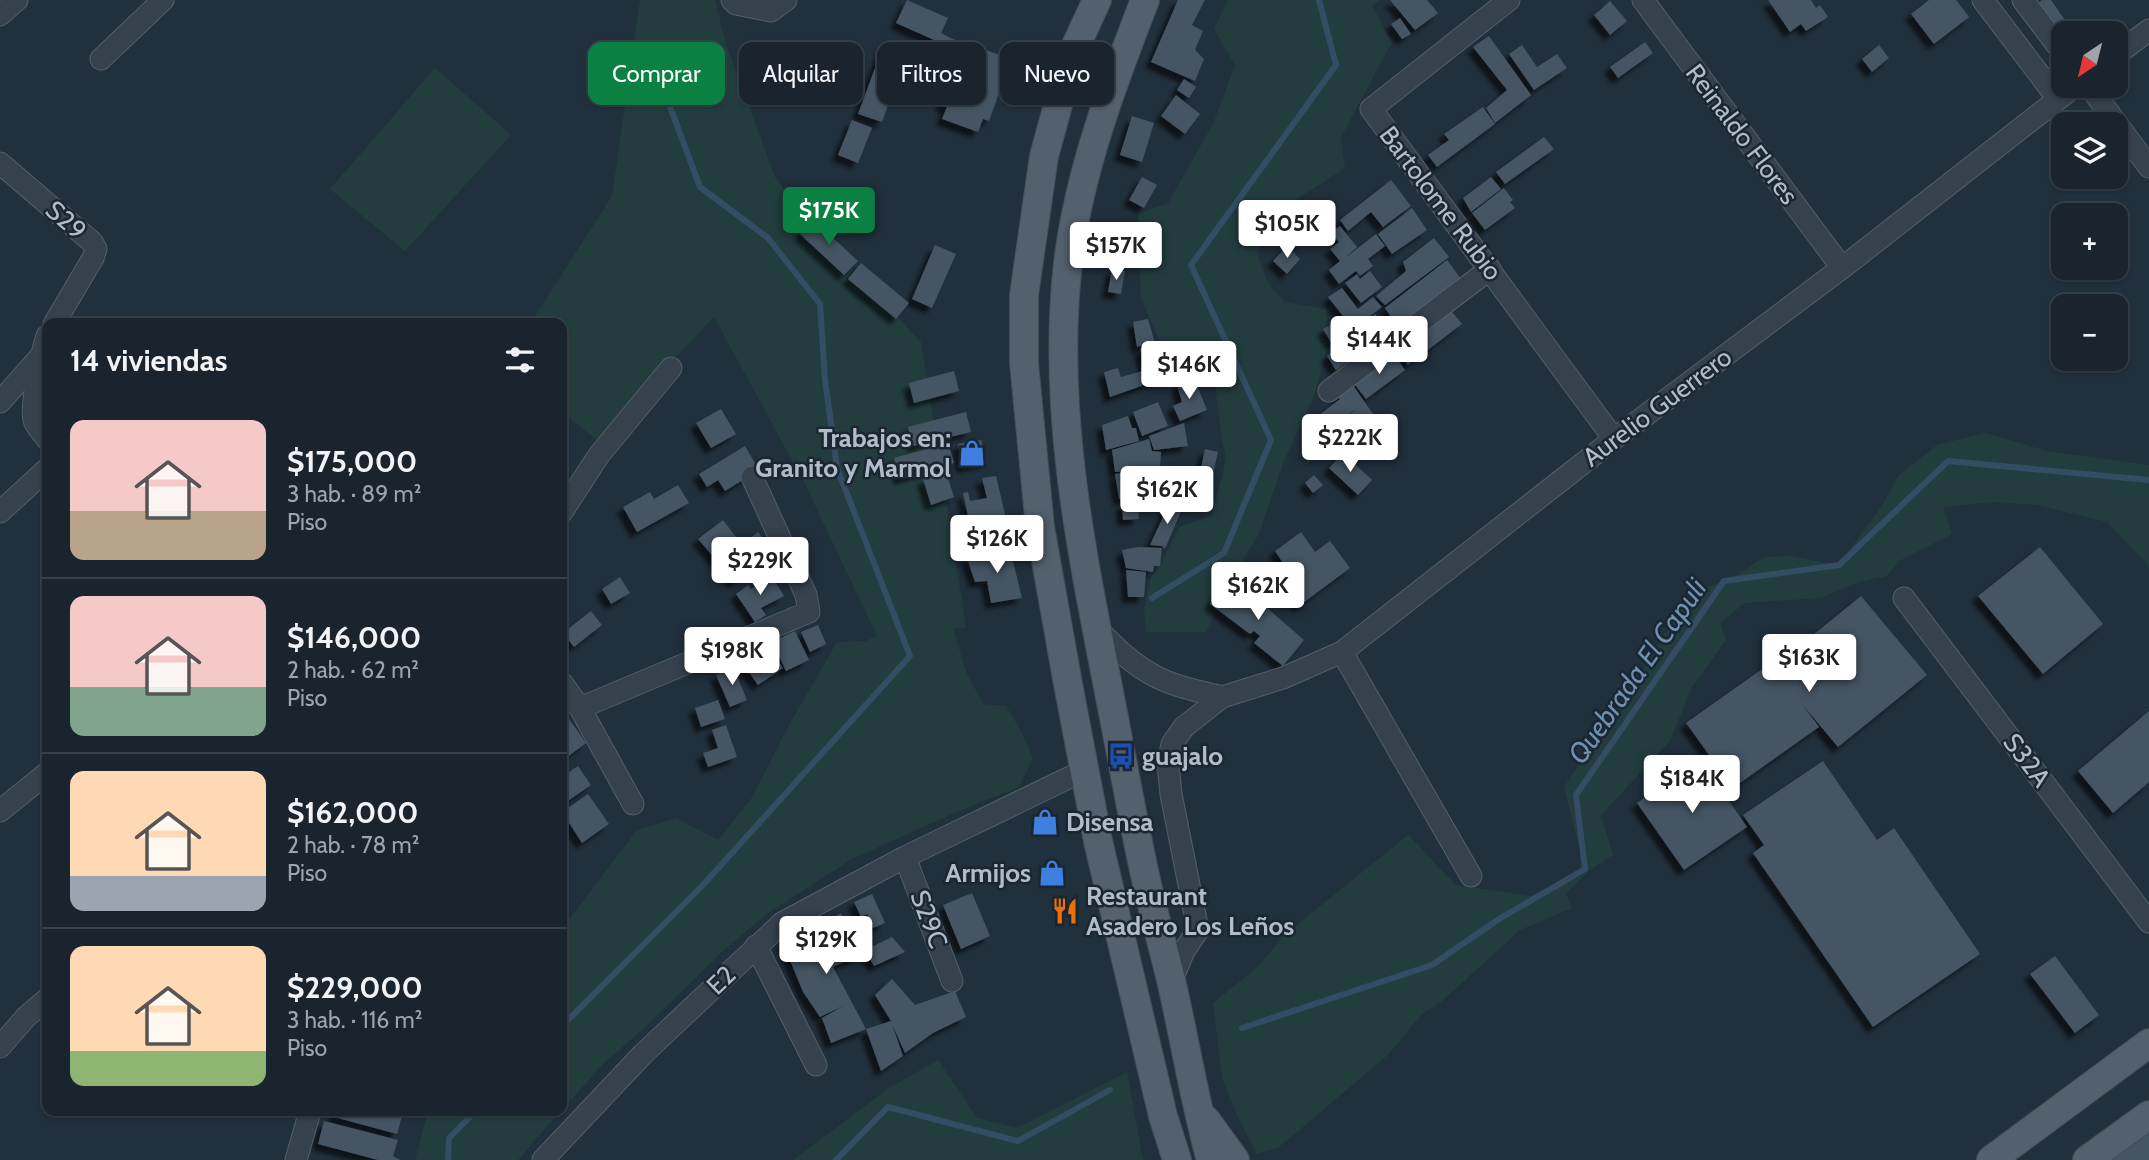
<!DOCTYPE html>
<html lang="es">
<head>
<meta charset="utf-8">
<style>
  :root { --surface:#19242e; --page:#222c36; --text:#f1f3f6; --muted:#9fa4aa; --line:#37414a; --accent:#0b8043 }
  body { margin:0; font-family:Cabin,sans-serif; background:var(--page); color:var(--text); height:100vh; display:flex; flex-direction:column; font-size:26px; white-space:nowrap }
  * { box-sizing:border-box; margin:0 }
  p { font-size:23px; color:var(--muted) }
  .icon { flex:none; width:38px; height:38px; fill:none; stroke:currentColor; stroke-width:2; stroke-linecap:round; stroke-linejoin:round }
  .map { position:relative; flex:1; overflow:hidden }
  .side { position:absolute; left:42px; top:318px; width:525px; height:798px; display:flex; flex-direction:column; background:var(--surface); border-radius:14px; box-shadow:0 2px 5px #0004,0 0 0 2px var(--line) }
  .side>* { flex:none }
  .guide { position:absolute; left:588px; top:42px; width:665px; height:63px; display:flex; gap:14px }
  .needle { width:46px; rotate:215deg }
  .fabs { position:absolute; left:2051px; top:21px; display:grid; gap:14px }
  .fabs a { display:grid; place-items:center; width:77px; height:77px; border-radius:14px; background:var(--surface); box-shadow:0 2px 5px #0004,0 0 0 2px var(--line); font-size:35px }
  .price { position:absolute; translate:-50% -60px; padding:0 16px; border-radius:7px; background:#fff; color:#222; font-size:23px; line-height:46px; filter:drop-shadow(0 2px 4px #0008) }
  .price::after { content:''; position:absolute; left:50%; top:42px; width:21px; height:16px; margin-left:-10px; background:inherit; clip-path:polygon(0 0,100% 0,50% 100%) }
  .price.on { background:var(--accent); color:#fff }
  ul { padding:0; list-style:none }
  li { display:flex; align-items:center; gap:21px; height:175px; padding:0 28px }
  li+li { border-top:2px solid var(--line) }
  li span { display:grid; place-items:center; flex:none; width:196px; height:140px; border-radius:14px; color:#555 }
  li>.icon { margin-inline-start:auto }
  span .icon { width:84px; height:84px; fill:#fffc; stroke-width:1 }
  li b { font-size:30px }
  h2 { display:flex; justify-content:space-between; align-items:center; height:84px; padding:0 28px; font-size:30px }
  .chip { padding:0 24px; border-radius:14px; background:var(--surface); box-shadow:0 2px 5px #0004,0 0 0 2px var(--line); font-size:24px; line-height:63px }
  .chip.on { background:var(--accent); color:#fff }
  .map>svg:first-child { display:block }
</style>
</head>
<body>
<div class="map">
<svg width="2149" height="1160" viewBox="0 0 2149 1160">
  <defs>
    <filter id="shadow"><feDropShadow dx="-6" dy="6" stdDeviation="2" flood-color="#0009"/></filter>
  </defs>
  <rect width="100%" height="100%" fill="#21303d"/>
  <path fill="#233d3e" d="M640,0H715L726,44L775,177L810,222L921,342L966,627L953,629L967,674L983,704L1006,706L1020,729L1033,758L1019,787L961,810L852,859L765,915L721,953L642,1030L604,1063L562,1110V925L575,912L637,830L676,818L718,840L751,799L789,725L837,642L866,641L877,636L806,486L714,317L597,440L562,412V324H530L612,196Z
    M1228,0H1380L1372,6L1392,42L1341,137L1345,168L1288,205L1262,228L1258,256L1269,285L1285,302L1326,309L1329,342L1313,399L1283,463L1259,534L1234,574L1206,632H1146L1144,612L1150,579L1163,560L1179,527L1212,515L1226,460L1221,434L1215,385L1187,367L1166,356L1141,299L1138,214L1168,203L1213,124L1235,65L1214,29Z
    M435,68L511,135L405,251L330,189Z
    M1985,433L2047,451L2149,465V566L2107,522L2037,505L1994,502L1943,507L1952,534L1899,561L1887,576L1858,582L1821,598L1745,603L1720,623L1726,640L1692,687L1670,741L1601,815L1613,855L1590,870L1566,893L1572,908L1520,930L1442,1001L1421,1015L1388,1055L1279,1147L1257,1154L1238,1118L1222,1078L1213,1003L1260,965L1282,937L1408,835L1456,885L1537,897L1585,869L1564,787L1656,650L1689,593L1729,580L1764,557L1791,556L1839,565L1883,504L1899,475L1937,445Z
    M938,1060L977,1118L1017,1128L1127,1072L1143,1160H793L889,1088Z
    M428,1111H560L518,1160H415Z"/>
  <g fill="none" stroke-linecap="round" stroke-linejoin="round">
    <path stroke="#344d65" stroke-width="6" d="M1152,598L1224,553L1271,440L1191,265L1336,65L1319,0
      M562,1026L702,886L910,656L837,468L825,380L820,304L768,238L700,187L663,88
      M1242,1028L1432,965L1499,919L1585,869L1576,795L1724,581L1839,565L1948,461L2149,480
      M448,1160L449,1138L476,1111
      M836,1160L888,1107L1018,1141L1110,1090"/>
  </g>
  <path fill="#445564" filter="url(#shadow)" d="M907,0L948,18L941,33L955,40L952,48L896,23Z
    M1178,0H1205L1192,25L1203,31L1195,50L1204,59L1195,81L1151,62Z
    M1390,0H1427L1438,13L1415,30Z
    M1768,0H1811L1816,8L1820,5L1828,17L1806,31L1801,24L1790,32Z
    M1929,0H1956L1969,17L1934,44L1911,14Z
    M2042,0H2051L2074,33H2063V46L2034,7Z
    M1610,1L1627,21L1610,35L1594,15Z
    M1400,18L1411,34L1402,39L1391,24Z
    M1489,36L1531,95L1495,123L1486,108L1507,90L1473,47Z
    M885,41L908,50L882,122L858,114Z
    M963,42L1011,59L989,121L983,119L978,132L942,119L947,107L941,105Z
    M1645,42L1653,53L1618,78L1610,67Z
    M1522,45L1537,67L1557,54L1567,68L1534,90L1509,54Z
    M1879,45L1889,58L1872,72L1862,59Z
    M1184,79L1196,87L1189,98L1177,90Z
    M1176,95L1200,114L1185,134L1161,116Z
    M1483,107L1495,124L1437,167L1428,155L1449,140L1444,134Z
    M1132,116L1154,123L1142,162L1120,155Z
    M852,120L872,128L858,163L838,155Z
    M1544,137L1554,149L1505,184L1496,172Z
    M1142,177L1157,185L1144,208L1129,200Z
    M1491,177L1501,189L1471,212L1463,198Z
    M1391,180L1411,206L1383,227L1371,212L1348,231L1340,220Z
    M1504,188L1513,200L1510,202L1515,208L1485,230L1472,213Z
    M1412,208L1427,230L1392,254L1378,234Z
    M813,219L858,261L844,275L800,234Z
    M1340,226L1357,247L1345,258L1376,234L1385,246L1368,259L1373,266L1360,276L1356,271L1339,284L1329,270L1340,261L1330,249L1339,242L1331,233Z
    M1434,238L1449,257L1385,305L1376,296L1406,271L1403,262Z
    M935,245L956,254L932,308L912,299Z
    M1287,246L1300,259L1287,274L1273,261Z
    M1447,260L1464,283L1399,329L1385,308Z
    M861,263L909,303L896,319L848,279Z
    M1112,269L1125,271L1121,294L1108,292Z
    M1370,271L1382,287L1361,303L1345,283L1357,274L1360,279Z
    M1342,288L1358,309L1373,297L1382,307L1353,329L1328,297Z
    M1448,307L1462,324L1408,365L1394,347Z
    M1375,314L1393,337L1361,359L1358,355L1336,370L1327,356L1343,344L1342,341Z
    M1148,319L1155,343L1137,347L1133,322Z
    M1336,322L1345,337L1332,344L1323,329Z
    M1155,346L1164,378L1110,397L1104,372L1118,368L1121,377L1146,370L1140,349Z
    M1392,352L1405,370L1366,399L1352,381Z
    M954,371L959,391L914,403L909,383Z
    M1194,378L1207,410L1180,421L1173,406L1182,402L1177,385Z
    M1350,381L1373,414L1349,432L1341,422L1357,408L1328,430L1318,416L1340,399L1335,393Z
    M1158,402L1168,426L1142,436L1133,412Z
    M721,409L736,434L711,448L696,423Z
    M966,412L971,432L913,446L908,427Z
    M1128,416L1132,428H1136L1139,441L1106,450L1102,425Z
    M1184,423L1188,446L1154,450L1149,436Z
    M1149,439L1152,451L1161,452L1160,469L1115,472L1112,450Z
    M981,440L986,463L962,467L958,444Z
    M948,443L954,463L900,479L894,458Z
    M745,446L759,470L725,491L718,480L707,487L699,474Z
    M1205,449L1218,452L1209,491L1197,488Z
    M1343,453L1372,480L1358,495L1329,468Z
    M1147,470L1150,495L1119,499L1115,474Z
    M946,472L954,497L931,505L923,479Z
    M1314,475L1323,485L1313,493L1305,483Z
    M996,476L1008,527L972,535L963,493L968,492L970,501L987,498L982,478Z
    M678,485L689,503L637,532L623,507L650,492L654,499Z
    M1170,502L1182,509L1165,549L1162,546L1150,545Z
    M1138,503L1139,519L1123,520L1122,504Z
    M723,520L742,545L758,532L771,550L735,582L698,539Z
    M1301,532L1315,552L1330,541L1350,568L1299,606L1274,574L1285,566L1275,551Z
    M1138,547L1162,548L1160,566H1154L1153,572L1126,568L1122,550Z
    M2040,547L2103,624L2043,674L1978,596Z
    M1010,549L1022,598L991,603L987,581L975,582L967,558Z
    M1126,570L1146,572L1144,597H1128Z
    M772,576L784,596L761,608L766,615L755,622L736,594L748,585L751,589Z
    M620,577L630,593L611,604L602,589Z
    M1227,580L1233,585L1237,582L1304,640L1283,666L1254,643L1260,636L1254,631L1250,634L1210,604Z
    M1861,596L1927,675L1838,747L1802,704L1819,727L1733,788L1686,723L1772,662L1775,666Z
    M591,611L602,625L574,647L563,633Z
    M818,625L826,644L810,652L801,632Z
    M795,631L809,660L786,671L772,642Z
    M763,641L783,668L758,685L739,658Z
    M733,667L747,700L730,707L716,675Z
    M718,700L725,719L701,727L695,708Z
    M562,709L586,743L562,761Z
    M2149,711V782L2113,813L2078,771Z
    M726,725L737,757L708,767L703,753L718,748L712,730Z
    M1700,759L1747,827L1684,870L1637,803Z
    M1823,761L1877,840L1894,828L1980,954L1873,1027L1753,853L1764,845L1743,815Z
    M578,766L591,785L562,805V777Z
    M588,794L609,824L582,843L562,812Z
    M972,893L990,936L961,949L943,905Z
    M872,894L885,923L873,928L867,914L861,917L854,902Z
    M841,913L848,934L859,955L833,967L866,1029L831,1043L822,1018L845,1005L820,1017L803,992L783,943L810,924L823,948L830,944L821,924Z
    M892,937L905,952L874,966L865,950Z
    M2055,956L2099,1015L2075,1033L2030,974Z
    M892,979L915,1005L955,991L966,1017L933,1033L905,1053L892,1024L903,1056L881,1071L866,1029L891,1021L875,995Z
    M335,1111H399L403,1112L397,1134L334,1117Z
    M2149,1119V1160H2093Z
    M324,1121L398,1140L393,1156L400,1160H378L318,1144Z"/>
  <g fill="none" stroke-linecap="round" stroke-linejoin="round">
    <g stroke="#535f6b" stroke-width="23">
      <path id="minor" d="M732,0L736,4L771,11L786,0
        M1509,0L1371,109L1614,439
        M1643,0L1842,268
        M1983,0L2058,99
        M2023,0L2063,53
        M0,15L17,0
        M2116,55L2149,30
        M101,59L163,0
        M2089,86L2149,167
        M0,163L92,242L96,249L93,258L54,324
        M47,336C42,350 30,406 34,420C36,427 43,433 47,439
        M1329,391L1490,269
        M0,402L40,357
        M0,512L47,469
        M562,512L599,455L671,368
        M1904,598L2149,922
        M1097,629C1114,646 1132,664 1153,675C1174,687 1199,691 1222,697
        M1342,652L1471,876
        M562,683L580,708L809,612L806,595L752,477
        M580,708L633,804
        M0,811L47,773
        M905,857L952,981
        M756,946L816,1065
        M1171,982L1184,951L1198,930L1171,794L1168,763L1172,744L1184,727L1222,697L1283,678L1342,652L1614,439L1842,268L2075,86
        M0,1047L26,1017L47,999
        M296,1160L310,1111
        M543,1160L643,1054L782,923L905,857L1085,770"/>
    </g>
    <g stroke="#414d59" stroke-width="30">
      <path id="major" d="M1097,0L1072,54L1044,156L1024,295V363L1040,527L1068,684L1098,841L1163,1116L1177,1160
        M1145,0C1112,85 1079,172 1068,263C1050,418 1086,572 1115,723C1126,780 1136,837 1149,893C1156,922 1164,951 1171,980C1185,1040 1194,1100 1211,1160
        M1206,1120L1235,1160
        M1991,1160L2149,1043
        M2087,1160L2149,1115"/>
    </g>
    <use href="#minor" stroke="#35414d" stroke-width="21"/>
    <use href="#major" stroke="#53606d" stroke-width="28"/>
  </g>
  <defs>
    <g id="shop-bare" transform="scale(2.1)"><path d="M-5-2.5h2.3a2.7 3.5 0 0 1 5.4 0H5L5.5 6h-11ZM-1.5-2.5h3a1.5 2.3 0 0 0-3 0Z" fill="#3f7fe0" stroke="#1a2632" stroke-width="2.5" paint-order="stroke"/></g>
    <g id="bus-bare" transform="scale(2.1)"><path d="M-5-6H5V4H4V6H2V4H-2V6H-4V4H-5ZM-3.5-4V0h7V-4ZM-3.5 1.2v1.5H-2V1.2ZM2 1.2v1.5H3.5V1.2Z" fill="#1a4fb4" stroke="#1a2632" stroke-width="2.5" paint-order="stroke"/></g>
    <g id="restaurant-bare" transform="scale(2.1)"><path d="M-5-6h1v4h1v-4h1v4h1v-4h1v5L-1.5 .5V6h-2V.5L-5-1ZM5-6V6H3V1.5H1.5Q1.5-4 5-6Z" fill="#e8710a" stroke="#1a2632" stroke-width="2.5" paint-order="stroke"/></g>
  </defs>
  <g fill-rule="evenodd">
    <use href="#shop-bare" x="972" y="453"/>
    <use href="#bus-bare" x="1121" y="756"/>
    <use href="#shop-bare" x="1045" y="822"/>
    <use href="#shop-bare" x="1052" y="873"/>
    <use href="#restaurant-bare" x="1065" y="911"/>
  </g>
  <g text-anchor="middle" stroke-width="5" stroke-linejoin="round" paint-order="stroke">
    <g font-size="26" fill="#b0bcc9" stroke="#1a2632">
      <text transform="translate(1742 134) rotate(53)" y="9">Reinaldo Flores</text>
      <text transform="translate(1441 203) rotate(53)" y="9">Bartolome Rubio</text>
      <text transform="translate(66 220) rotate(41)" y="9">S29</text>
      <text transform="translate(1657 407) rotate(-37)" y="9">Aurelio Guerrero</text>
      <text transform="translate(2027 760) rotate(53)" y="9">S32A</text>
      <text transform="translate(929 919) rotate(69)" y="9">S29C</text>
      <text transform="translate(721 980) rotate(-44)" y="9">E2</text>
    </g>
    <g font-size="26" font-weight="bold" fill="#b0bcc9" stroke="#1a2632" text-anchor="start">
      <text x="951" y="447" text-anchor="end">Trabajos en:<tspan x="951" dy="30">Granito y Marmol</tspan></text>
      <text x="1142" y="765">guajalo</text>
      <text x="1066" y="831">Disensa</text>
      <text x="1031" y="882" text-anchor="end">Armijos</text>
      <text x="1086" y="905">Restaurant<tspan x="1086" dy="30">Asadero Los Leños</tspan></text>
    </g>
    <g font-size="28" font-style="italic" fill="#6f90ae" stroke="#1a2632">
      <text transform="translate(1637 671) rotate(-55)" y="10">Quebrada El Capuli</text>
    </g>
  </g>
</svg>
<div class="fabs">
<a><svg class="needle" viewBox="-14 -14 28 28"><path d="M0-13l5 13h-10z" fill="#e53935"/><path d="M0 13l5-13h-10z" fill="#9fa4aa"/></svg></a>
<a><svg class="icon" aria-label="layers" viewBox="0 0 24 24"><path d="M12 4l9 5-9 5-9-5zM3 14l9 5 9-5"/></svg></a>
<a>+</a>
<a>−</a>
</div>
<b class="price on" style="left:829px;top:247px">$175K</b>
<b class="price" style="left:1287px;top:260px">$105K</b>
<b class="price" style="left:1116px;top:282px">$157K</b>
<b class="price" style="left:1379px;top:376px">$144K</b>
<b class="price" style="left:1189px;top:401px">$146K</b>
<b class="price" style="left:1350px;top:474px">$222K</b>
<b class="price" style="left:1167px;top:526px">$162K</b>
<b class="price" style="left:997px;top:575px">$126K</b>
<b class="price" style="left:760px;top:597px">$229K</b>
<b class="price" style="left:1258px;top:622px">$162K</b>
<b class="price" style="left:732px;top:687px">$198K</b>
<b class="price" style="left:1809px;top:694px">$163K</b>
<b class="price" style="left:1692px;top:815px">$184K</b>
<b class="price" style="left:826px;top:976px">$129K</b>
<div class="guide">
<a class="chip on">Comprar</a>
<a class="chip">Alquilar</a>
<a class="chip">Filtros</a>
<a class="chip">Nuevo</a>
</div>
<section class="side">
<h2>14 viviendas<svg class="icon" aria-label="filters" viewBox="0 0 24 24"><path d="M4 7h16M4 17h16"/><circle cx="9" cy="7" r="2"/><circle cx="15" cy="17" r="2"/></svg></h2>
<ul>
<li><span style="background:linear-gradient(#f6c9c9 65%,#b9a48a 0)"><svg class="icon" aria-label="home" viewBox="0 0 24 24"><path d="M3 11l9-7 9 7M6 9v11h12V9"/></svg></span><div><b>$175,000</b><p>3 hab. · 89 m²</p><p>Piso</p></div></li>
<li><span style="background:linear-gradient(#f6c9c9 65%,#7fa58c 0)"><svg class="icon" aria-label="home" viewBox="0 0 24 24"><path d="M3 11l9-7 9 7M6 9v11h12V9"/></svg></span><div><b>$146,000</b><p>2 hab. · 62 m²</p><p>Piso</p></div></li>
<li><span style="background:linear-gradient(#ffd9b3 75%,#9aa5b1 0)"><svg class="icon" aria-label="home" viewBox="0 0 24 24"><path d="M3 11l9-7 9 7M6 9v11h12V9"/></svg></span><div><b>$162,000</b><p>2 hab. · 78 m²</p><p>Piso</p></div></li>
<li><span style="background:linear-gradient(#ffd9b3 75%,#8fb573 0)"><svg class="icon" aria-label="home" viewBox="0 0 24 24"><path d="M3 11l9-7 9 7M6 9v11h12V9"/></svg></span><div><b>$229,000</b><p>3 hab. · 116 m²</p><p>Piso</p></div></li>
</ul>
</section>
</div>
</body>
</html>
